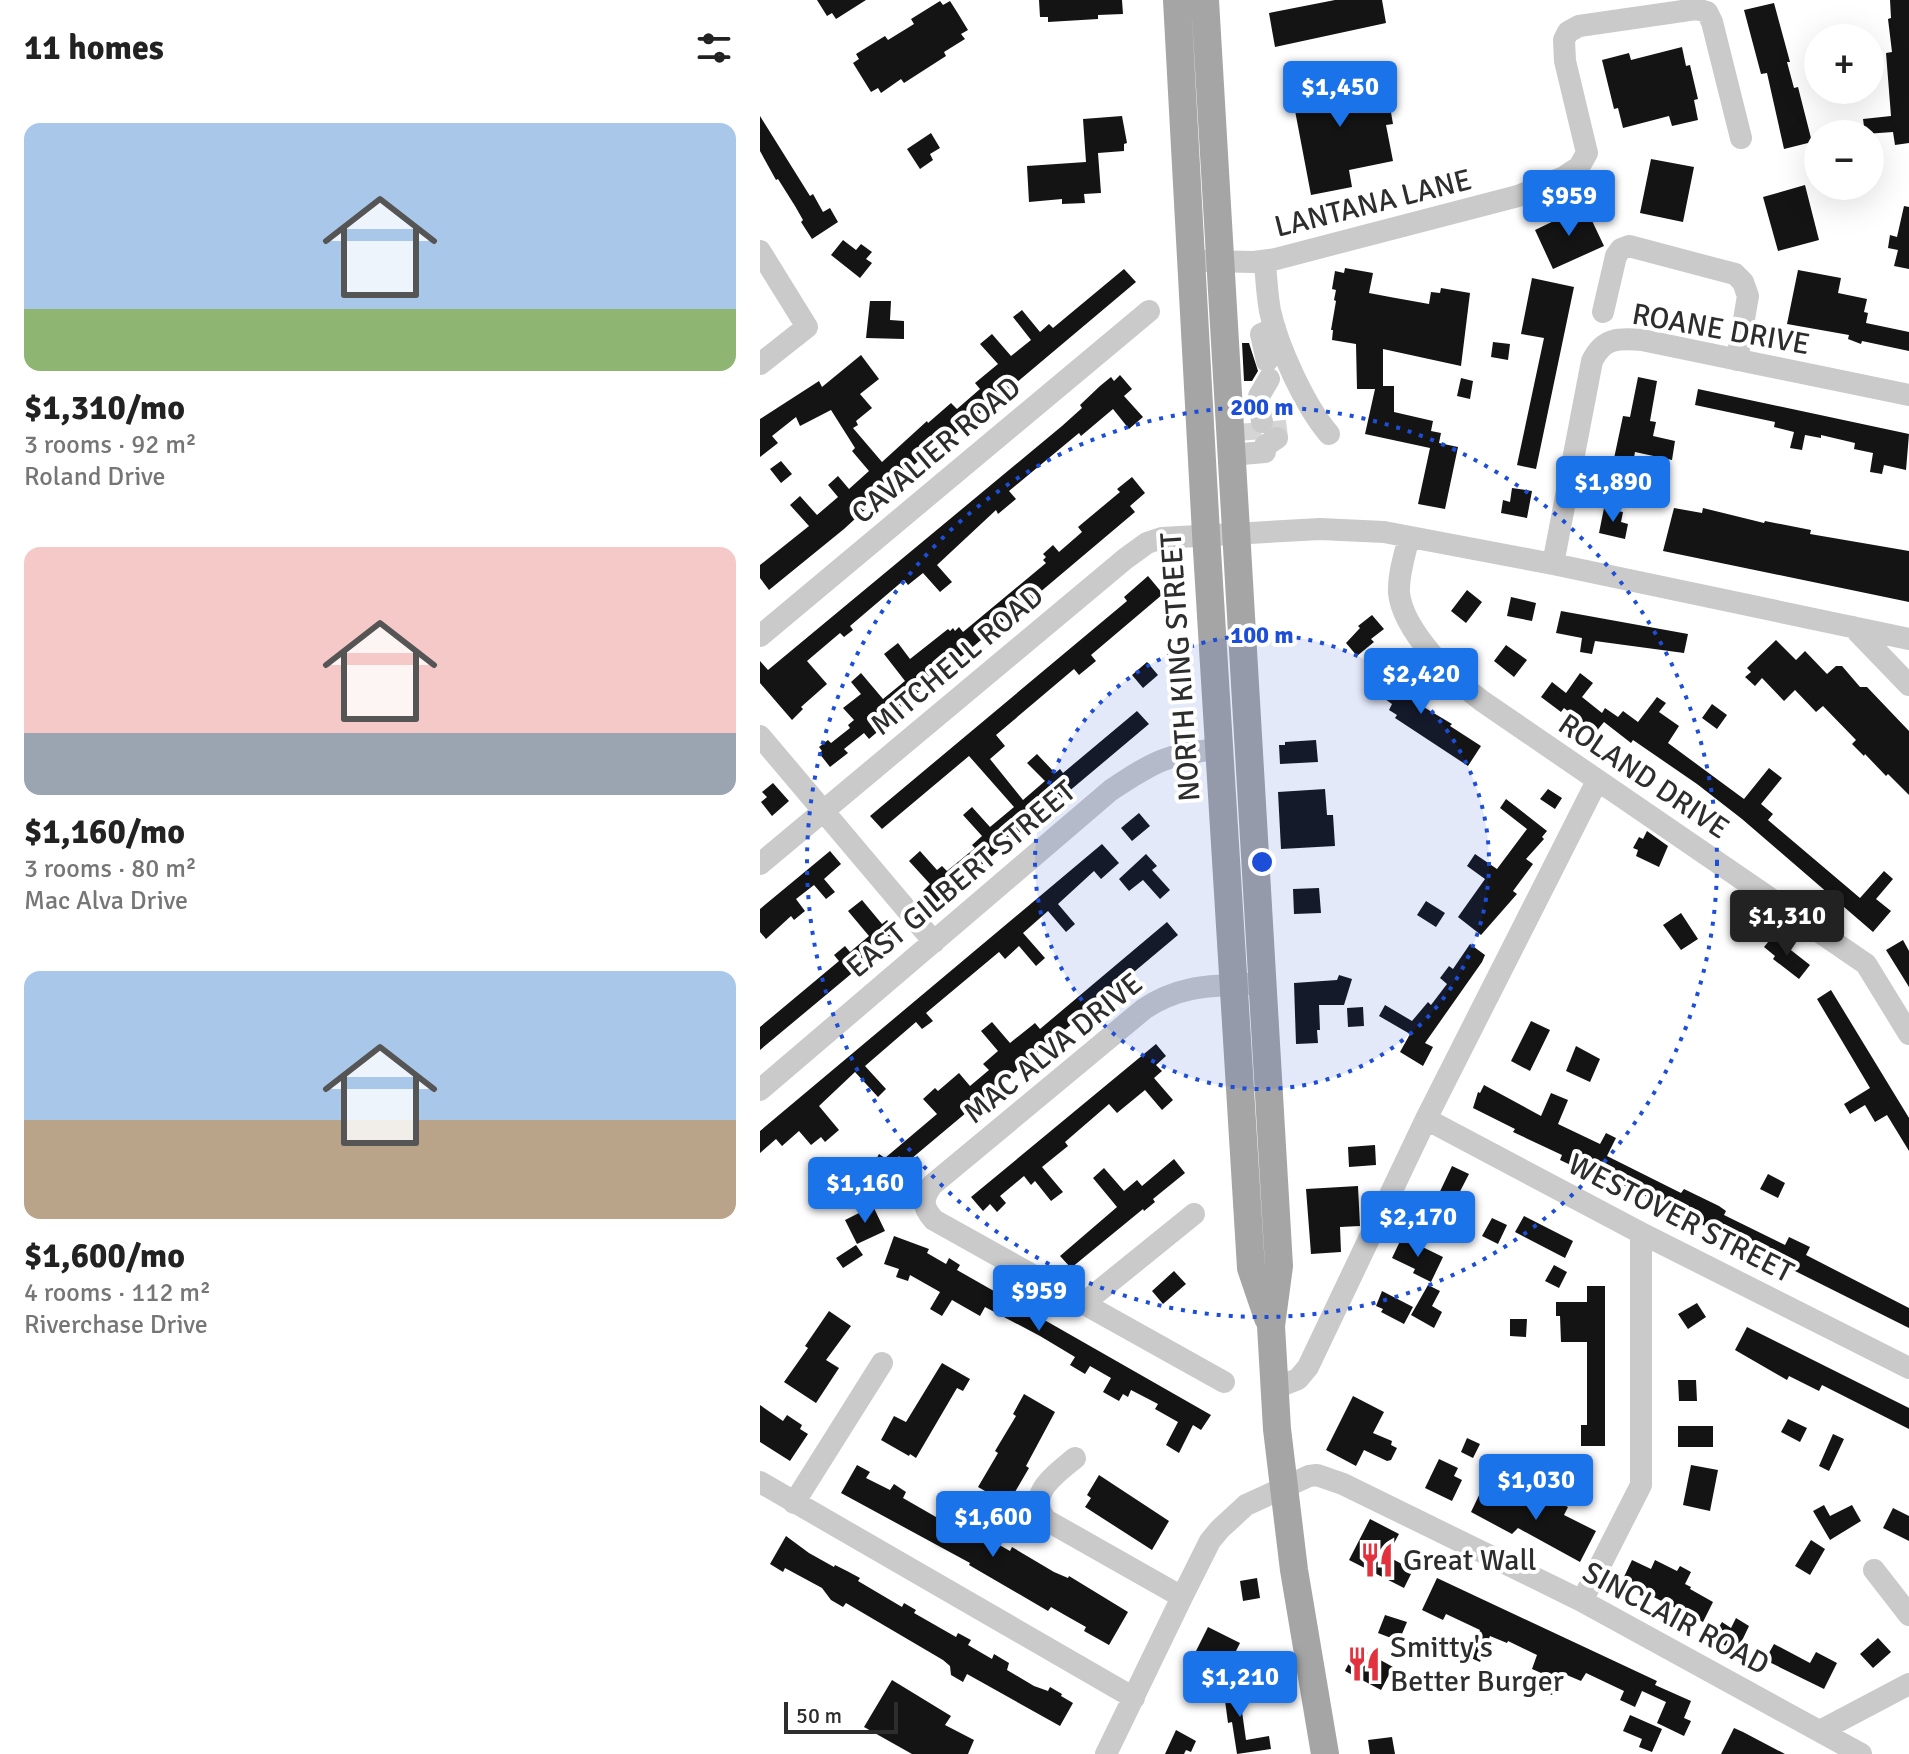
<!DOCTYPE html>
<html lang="en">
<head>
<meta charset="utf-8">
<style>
  :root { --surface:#fff; --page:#f6f6f6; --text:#222; --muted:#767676; --accent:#1a73e8 }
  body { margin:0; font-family:Signika,sans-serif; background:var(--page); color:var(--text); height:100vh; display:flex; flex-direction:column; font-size:30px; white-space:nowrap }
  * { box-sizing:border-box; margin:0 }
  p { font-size:26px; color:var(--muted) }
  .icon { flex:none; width:44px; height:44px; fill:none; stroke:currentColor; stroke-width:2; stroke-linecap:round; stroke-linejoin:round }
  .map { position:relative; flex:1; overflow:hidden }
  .panel { display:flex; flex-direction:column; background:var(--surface); width:760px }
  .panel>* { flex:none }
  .controls { position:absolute; left:1044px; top:24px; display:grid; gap:16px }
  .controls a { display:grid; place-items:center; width:80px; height:80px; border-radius:50%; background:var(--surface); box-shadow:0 8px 32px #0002; font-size:40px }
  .scale { position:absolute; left:24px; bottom:20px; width:114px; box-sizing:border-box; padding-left:8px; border:4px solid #2d2d2d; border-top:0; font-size:22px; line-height:28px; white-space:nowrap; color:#2d2d2d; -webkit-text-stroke:6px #fff; paint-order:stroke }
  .price { position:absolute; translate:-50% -68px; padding:0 18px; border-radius:8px; background:var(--accent); color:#fff; font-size:26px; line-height:52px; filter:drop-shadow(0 2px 4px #0008) }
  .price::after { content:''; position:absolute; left:50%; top:48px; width:24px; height:18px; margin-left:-12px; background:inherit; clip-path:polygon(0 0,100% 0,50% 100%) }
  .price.selected { background:#222; color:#fff }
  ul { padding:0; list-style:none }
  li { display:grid; align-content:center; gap:16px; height:424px; padding:0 24px }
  li span { display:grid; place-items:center; height:248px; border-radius:16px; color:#555 }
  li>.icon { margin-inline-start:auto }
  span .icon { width:144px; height:144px; fill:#fffc; stroke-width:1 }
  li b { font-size:34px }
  h2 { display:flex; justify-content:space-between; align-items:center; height:96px; padding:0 24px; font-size:34px }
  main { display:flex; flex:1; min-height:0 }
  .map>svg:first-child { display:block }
</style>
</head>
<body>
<main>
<section class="panel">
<h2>11 homes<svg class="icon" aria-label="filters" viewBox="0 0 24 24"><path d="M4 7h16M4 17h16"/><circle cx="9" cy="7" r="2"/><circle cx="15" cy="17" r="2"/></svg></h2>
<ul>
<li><span style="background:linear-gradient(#a9c7e8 75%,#8fb573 0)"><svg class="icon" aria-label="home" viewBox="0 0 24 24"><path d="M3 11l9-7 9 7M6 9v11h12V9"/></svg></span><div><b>$1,310/mo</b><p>3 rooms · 92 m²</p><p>Roland Drive</p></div></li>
<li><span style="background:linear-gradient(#f6c9c9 75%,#9aa5b1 0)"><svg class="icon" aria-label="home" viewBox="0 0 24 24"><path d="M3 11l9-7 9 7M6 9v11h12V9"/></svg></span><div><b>$1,160/mo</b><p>3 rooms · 80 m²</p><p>Mac Alva Drive</p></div></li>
<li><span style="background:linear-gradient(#a9c7e8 60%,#b9a48a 0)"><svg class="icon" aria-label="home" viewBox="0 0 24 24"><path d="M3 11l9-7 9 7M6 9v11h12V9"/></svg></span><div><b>$1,600/mo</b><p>4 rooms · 112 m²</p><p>Riverchase Drive</p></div></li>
</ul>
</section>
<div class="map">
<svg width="1149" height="1754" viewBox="0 0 1149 1754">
  <rect width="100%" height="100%" fill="#fff"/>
  <path fill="#141414" d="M57,0H106L76,19L72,13L67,16Z
    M279,0H362L363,14L338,15V19L288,22V17H280Z
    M575,0H622L626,23L515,47L509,13Z
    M1130,0H1149V143L1135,145L1133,132L1105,134L1103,119L1131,116L1126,53L1132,52L1128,19L1131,18Z
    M180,1L183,5L190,1L197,12L208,30L201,34L205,39L184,52L186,56L144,83L141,79L121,93L118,88L111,92L93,63L99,59L96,54L125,36L128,40L154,24L151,19Z
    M1014,3L1030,62H1027L1034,88L1038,87L1052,142L1024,149L1007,73L1001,74L984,10Z
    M922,47L926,66L930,65L938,99L934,100L938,120L912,126L909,116L863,128L858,108L854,109L842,60L869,53L871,60Z
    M570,71L573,88L618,79L621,96L628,95L633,124L626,125L633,161L589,170L592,187L551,195L529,79Z
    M0,116L50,196L53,194L63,212L70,208L78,222L52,239L41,222L43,220L35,206L18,179L16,180L0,151Z
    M362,116L367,143L364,144V151L338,153L341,193L324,194L325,203L302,204V199L269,202L267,166L326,162L323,119Z
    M171,133L180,148L170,154L173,160L160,169L147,149Z
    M891,159L934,167L923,222L880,213Z
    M1045,185L1059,240L1018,251L1003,197Z
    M825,206L844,246L793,269L775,230Z
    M1144,206L1149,207V269L1134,266L1138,250L1128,248L1130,235L1137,237Z
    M83,240L96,250L101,244L112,252L106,259L112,263L100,278L71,255Z
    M585,268L613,273L609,293L630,297L669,304L671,292L680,293L681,288L710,293L701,366L623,349V386H634V412L673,421L671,431L681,433L679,443L698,447L685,509L658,504L670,448L605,434L615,389H597L596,344L572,340L573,330H571L576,301L574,300L576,290L572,289L575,271L584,273Z
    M364,269L376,282L168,457L166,454L84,529L9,590L0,578V565L49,526L30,505L40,496L57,515L78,497L68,485L78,476L89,489L109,471L92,451L95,448L71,410L40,426L36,417L12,436L18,443L0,457V419L59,381L62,387L101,355L119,379L100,394L112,408L96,421L98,425L93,428L122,462L167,421L168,423L191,403L197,409L220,389L215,383L238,364L220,344L232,334L251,356L271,340L253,317L262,310L280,332L289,324L293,328Z
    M1038,270L1081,278L1078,293L1107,299L1104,312L1108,313L1106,323L1149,332V351L1102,341L1101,344L1088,339L1089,335L1027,324Z
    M772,278L814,287L776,469L757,465L784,338L761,334Z
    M110,301H131L130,320L144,321V339L106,338Z
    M733,342L750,344L748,360L731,357Z
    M482,343H489L498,371L492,381H484Z
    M360,375L372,389L364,396L383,417L369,429L353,409L321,436L319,433L249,491L256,499L238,514L236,510L177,565L192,582L180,592L163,573L148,585L144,580L90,626L93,630L84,637L80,633L47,661L67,684L41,707L43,709L32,720L0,683V661L8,670L302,426L322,408L320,405L340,386L351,377L354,381Z
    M878,377L897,381L890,421L896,422L893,436L915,441L912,460L875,452L869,486L849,482L863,416L870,417Z
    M701,378L713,381L710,399L697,396Z
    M938,389L1149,434L1146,470L1124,465L1122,474L1110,472L1113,453L1094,449L1095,443L1061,435V438L1045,435L1042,450L1030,448L1034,432L1014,427L1015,422L935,405Z
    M21,461L32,474L21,483L10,469Z
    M372,477L385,493L370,506L375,512L279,593L264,609L262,606L119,725L122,728L109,739L104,733L84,749L88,753L70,767L59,753L62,751L59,747L68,740L71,743L90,728L88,725L94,720L83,708L101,694L91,682L101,673L123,699L145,681L124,654L138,643L150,659L188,629L190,631L193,628L195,631L199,627L203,632L286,563L283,560L286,557L283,554L293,545L299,552L322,532L318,527L360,492L357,489Z
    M752,488L772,491L767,518L741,513L743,500L750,502Z
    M844,508L863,512L861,522L868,524L865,539L839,533Z
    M914,508L942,513L943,508L1004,523L1005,521L1051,530L1050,534L1149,551V602L903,551Z
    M388,576L403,594L331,655L336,661L319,675L314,669L236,735L245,746L230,759L263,800L285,781L267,763L277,754L295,773L300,769L303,773L377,711L389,724L175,904L163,891L170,884L149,861L160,851L177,870L182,866L187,871L215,848L212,845L222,836L203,815L212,807L230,827L254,807L209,756L122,829L110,816L367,601L364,597Z
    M707,590L722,602L706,623L691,611Z
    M751,597L776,603L772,621L747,616Z
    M801,611L928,634L924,653L835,641L832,654L820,652L822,638L796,633Z
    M612,615L624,629L611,639L614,642L597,656L586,643L600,628L598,626Z
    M1016,640L1036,660L1045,651L1067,674L1076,666H1082L1100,687H1107L1149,731V795L1128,774L1126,776L1105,754L1104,756L1092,744L1096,740L1063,706L1056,712L1035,690L1024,701L1002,678L995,686L985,677L991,672L987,668Z
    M746,645L767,660L754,677L734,661Z
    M620,660L641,675L634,684L664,703L662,706L692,724L690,726L721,746L708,766L635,718L637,715L629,710L632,704L611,689L613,685L606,680Z
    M387,662L398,675L383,688L372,675Z
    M820,673L833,683L822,697L842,713L845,708L858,717L863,711L878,722L897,697L906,703L899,712L919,726L908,743L984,799L1009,768L1022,778L1001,804L1013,814L1008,820L1100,898L1124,871L1133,879L1116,899L1131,911L1113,932L982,819L937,784L873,740L871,743L844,722L835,733L804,708L801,712L781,697L792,682L806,693Z
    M952,704L967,715L957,729L942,718Z
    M556,740L558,762L520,764L519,745H525V742Z
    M13,783L29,801L12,816L1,802L7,797L2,792Z
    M565,789L567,815H573L575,846L521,849L518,792Z
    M788,789L802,798L795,809L780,799Z
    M746,799L787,831L782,837L784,839L766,859L773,864L753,891L757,894L721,935L698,917L725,879L707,866L715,854L737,869L767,829L740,808Z
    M379,813L390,826L372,841L361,828Z
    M887,831L908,846L899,867L876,856L878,850L873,848L879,837L883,839Z
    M342,844L359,863L341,879L334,871L298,904L315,924L306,932L288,911L263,933L285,958L276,966L259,946L245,959L239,952L166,1013L173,1021L162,1029L156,1022L105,1066L126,1089L118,1097L95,1072L59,1106L79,1130L65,1142L61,1137L51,1145L39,1131L22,1146L16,1139L0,1153V1131Z
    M70,851L81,864L64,879L75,892L66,899L54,885L36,899L45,911L34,920L31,916L6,939L0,932V909Z
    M386,854L397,866L392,870L410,890L400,899L383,880L369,891L359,879Z
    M559,888L561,913L534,914L533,889Z
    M102,900L122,924L127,920L139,934L0,1050V1027L79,961L74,955L85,946L90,952L109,936L88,911Z
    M666,901L685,913L676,927L657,915Z
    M921,913L938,939L921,950L903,925Z
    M407,922L418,935L145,1164L139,1156L118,1192L103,1183L119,1154L125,1158L177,1114L163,1099L175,1088L178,1091L199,1073L210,1086L229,1070L223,1064L238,1051L221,1031L232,1022L250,1043L275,1023L280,1029Z
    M1013,936L1050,965L1039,979L1013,959L1015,956L1004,947Z
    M1143,940L1149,951V987L1126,950Z
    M710,944L725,955L722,962L665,1043L673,1047L663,1066L640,1052L650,1034L619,1016L625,1005L652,1021L668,1002L671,1005L687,984L680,978L689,966L693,969Z
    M579,975L592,979L584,1005H559L560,1030H557L558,1043L536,1044L534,983L577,980Z
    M1071,990L1149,1118V1151L1127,1115L1115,1122L1105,1105L1090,1114L1084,1104L1110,1088L1057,999Z
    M603,1007L604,1026L588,1027L587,1008Z
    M771,1021L790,1030L770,1071L751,1061Z
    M396,1044L406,1056L396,1065L402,1071L394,1078L413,1100L402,1110L385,1090L357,1113L349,1104L305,1142L308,1146L282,1167L303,1192L291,1201L275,1181L271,1185L264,1176L240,1196L246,1203L237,1212L230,1204L223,1211L211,1197Z
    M816,1046L840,1059L830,1082L806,1071Z
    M724,1085L781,1116L791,1093L808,1100L798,1124L840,1144L846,1133L856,1138L847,1156L921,1193L924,1189L959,1206L966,1211L964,1215L1025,1245L1029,1237L1050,1247L1046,1255L1149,1308V1328L839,1173L836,1179L827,1174L829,1168L820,1162L817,1168L800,1160L802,1155L753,1132L755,1129L713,1108L718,1092L720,1093Z
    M615,1145L616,1165L589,1167L588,1147Z
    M414,1159L425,1173L393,1199L395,1202L384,1211L383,1209L311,1268L300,1256L357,1207L333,1178L344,1168L364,1191L377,1180L382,1186Z
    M692,1166L709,1174L692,1207L697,1209L686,1231L659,1216L668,1198L675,1202Z
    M1008,1174L1025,1183L1018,1198L1000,1189Z
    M598,1186L600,1226L580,1227L581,1252L551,1254L546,1189Z
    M113,1206L125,1231L97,1244L85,1220Z
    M764,1216L813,1241L805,1258L755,1232Z
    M732,1218L747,1225L738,1244L722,1236Z
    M134,1236L169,1249L167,1253L186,1264L189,1258L200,1265L197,1270L451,1415L441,1430L433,1425L419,1453L406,1445L418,1422L395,1409L398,1404L371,1390L368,1397L363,1394L359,1401L343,1392L351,1378L330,1366L325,1374L310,1365L315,1357L280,1336L225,1307L220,1316L192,1300L182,1316L170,1309L180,1292L150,1275L148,1281L136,1277L139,1269L124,1264Z
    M642,1237L683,1257L671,1282L653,1273L655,1269L632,1258Z
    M96,1245L103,1255L83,1268L76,1258Z
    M794,1265L807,1272L799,1288L785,1281Z
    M414,1271L426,1284L403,1304L392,1291Z
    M668,1285L680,1291L672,1306L682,1312L674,1328L651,1315Z
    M827,1286H845V1446H821V1425H827V1342H801L800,1316H796V1302H827Z
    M622,1291L653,1307L644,1324L621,1312L623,1309L616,1306Z
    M937,1303L946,1317L928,1329L918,1314Z
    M69,1311L91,1326L66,1360L79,1368L56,1403L24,1382L48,1348L45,1346Z
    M750,1319H767L766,1337L750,1336Z
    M987,1327L1149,1408V1429L1062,1385L1059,1391L1029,1376L1027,1380L975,1350Z
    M182,1363L210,1379L203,1391L197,1388L156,1458L150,1454L149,1456L121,1440L134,1416L146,1422Z
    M918,1380H936L937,1401H919Z
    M264,1394L295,1412L266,1466L269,1468L248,1504L218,1487L238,1453L235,1451L256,1416L253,1414Z
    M593,1396L624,1412L613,1433L632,1441L631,1445L637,1448L631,1460L627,1461L604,1450L596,1466L566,1450Z
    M0,1405L23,1421L27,1415L42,1425L40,1429L48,1434L30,1461L0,1442Z
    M1028,1419L1047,1428L1040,1442L1021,1432Z
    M918,1426H953V1447H918Z
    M1073,1434L1084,1439L1069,1471L1059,1466Z
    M707,1438L720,1444L713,1458L701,1452Z
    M679,1459L698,1468L694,1476L702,1480L692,1501L665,1488Z
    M97,1465L110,1472L106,1478L130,1490L134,1484L146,1492L143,1498L176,1517L177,1515L209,1533L211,1529L250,1551L252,1547L294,1572L308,1578L309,1576L368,1612L349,1645L324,1631L326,1627L303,1614L291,1607L288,1611L209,1565L210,1563L81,1493Z
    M931,1465L958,1470L950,1511L923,1505Z
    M339,1475L409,1521L392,1550L325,1507L331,1498L327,1495Z
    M722,1489L745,1500L748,1494L758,1499L760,1495L781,1505L785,1496L808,1507L804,1515L836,1531L820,1562L758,1528L752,1534L711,1512Z
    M1064,1505L1070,1516L1092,1505L1101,1521L1070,1540L1053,1511Z
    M1133,1508L1149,1516V1541L1123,1528Z
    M610,1519L639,1534L627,1556L653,1570L644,1588L589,1560Z
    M26,1536L49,1553L74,1567L75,1565L87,1571L100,1578L98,1581L142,1607L144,1603L156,1610L154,1613L196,1637L198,1633L211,1640L208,1645L232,1659L234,1654L249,1663L247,1670L274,1686L288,1691L290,1687L302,1694L301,1696L313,1703L300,1726L207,1674L203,1682L191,1675L190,1666L183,1660L86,1603L83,1607L71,1600L62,1588L25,1568L23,1572L10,1564Z
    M1051,1540L1065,1549L1050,1575L1035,1566Z
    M872,1560L891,1569L895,1560L917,1571L920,1566L931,1572L925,1584L931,1587L930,1589L953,1602L943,1622L862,1581Z
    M497,1578L500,1598L483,1601L480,1581Z
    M677,1578L897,1681L895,1685L931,1701L924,1718L931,1721L924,1736L897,1723L906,1702L882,1691L875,1707L860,1700L864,1691L826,1673L821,1681L802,1673L792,1695L781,1690L788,1676L772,1669L777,1655L748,1641L747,1643L730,1636L720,1662L709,1657L720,1630L686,1614L683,1620L662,1610Z
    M625,1615L647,1622L639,1641L618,1633Z
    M976,1618L989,1626L978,1649L975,1647L974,1650L952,1639L962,1622L971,1628Z
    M448,1627L480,1643L466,1671L434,1655Z
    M1118,1638L1131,1652L1113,1668L1100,1654Z
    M1014,1644L1050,1663L1056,1652L1077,1663L1064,1689L1005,1660Z
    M597,1647L633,1667L621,1690L585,1671Z
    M477,1676L486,1740L509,1736L511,1749L477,1754L472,1722L468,1723L462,1678Z
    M132,1680L191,1716L185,1725L214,1740L208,1754H152L104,1727Z
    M870,1715L902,1729L892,1752L879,1747L882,1739L863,1731Z
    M974,1728L983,1732L1025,1754H961Z
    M416,1730L436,1741L431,1752L426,1750L424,1754H405Z
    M632,1737L635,1754H610L608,1740Z"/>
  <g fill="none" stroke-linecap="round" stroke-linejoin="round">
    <path stroke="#d5d5d5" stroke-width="22" stroke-dasharray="22 11" stroke-linecap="butt" d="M515,421L517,438
      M490,423L491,440"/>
    <path stroke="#cacaca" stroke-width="22" d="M0,251L47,327L0,364
      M445,261L494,262L516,259L758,196L804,177L819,167L827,153L805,61L804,40L808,32L819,26L936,9L947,12L952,22L981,138
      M505,261C506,278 507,294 510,311C518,347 545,406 569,434
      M843,312L856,256L861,249L869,246L975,274L983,282L988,296L977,360
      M507,361L501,334L515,328
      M502,422L499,396L509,379
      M470,455L505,452V446L517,438
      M649,537C645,554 638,574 639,593C643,631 692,679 722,701L1106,964L1149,1034
      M793,564L832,361C843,338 858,338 882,340L1149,395
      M1093,627L1149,685
      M0,636L389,311
      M0,736L174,942
      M0,864L365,559L387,543L402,538L560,529L624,532L793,564L1149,639
      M0,1090L351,790C395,761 407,754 459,749
      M666,1119L881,1233L1149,1368
      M324,1303L434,1214
      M464,1382L174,1220C162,1207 162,1199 172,1185L384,1009C418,986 448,986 488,984
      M513,1389L538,1379L548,1367L666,1119L837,781
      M315,1458C296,1474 265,1494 286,1520L422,1597
      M0,1482L374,1698
      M34,1503L122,1363
      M1114,1570L1149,1615
      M822,1601L881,1485V1233
      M1060,1731L1149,1684
      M346,1754L422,1597L450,1541L460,1529L486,1505L549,1476L557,1475L583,1484L822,1601L1101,1754"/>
    <path stroke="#a5a5a5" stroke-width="28" d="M417,0L446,534L491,1268L508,1318
      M445,0L519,1266L511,1326L517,1429L534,1570L565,1754"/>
  </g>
  <circle cx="502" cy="862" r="227" fill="#1d4ed8" fill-opacity=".12"/>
  <g fill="none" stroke="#1d4ed8" stroke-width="4" stroke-dasharray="4 8">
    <circle cx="502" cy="862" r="227"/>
    <circle cx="502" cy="862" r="455"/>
  </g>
  <defs>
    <g id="restaurant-bare" transform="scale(2.76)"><path d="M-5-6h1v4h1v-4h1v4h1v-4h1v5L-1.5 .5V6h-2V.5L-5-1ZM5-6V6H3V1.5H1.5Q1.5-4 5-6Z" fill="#e1323d" stroke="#fff" stroke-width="2.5" paint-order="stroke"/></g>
  </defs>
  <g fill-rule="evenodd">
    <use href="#restaurant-bare" x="617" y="1560"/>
    <use href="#restaurant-bare" x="604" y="1664"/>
  </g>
  <g text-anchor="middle" stroke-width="8" stroke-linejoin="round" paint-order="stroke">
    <g font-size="30" fill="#2d2d2d" stroke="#fff">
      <text transform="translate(613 203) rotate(-14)" y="10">LANTANA LANE</text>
      <text transform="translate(961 329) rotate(10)" y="10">ROANE DRIVE</text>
      <text transform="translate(176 450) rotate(-40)" y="10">CAVALIER ROAD</text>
      <text transform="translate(197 660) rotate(-40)" y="10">MITCHELL ROAD</text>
      <text transform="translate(420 667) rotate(-94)" y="10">NORTH KING STREET</text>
      <text transform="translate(884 776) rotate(34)" y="10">ROLAND DRIVE</text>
      <text transform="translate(201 879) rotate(-40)" y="10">EAST GILBERT STREET</text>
      <text transform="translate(293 1048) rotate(-39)" y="10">MAC ALVA DRIVE</text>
      <text transform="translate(921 1218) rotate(27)" y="10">WESTOVER STREET</text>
      <text transform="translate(916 1618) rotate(28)" y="10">SINCLAIR ROAD</text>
    </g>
    <g font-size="30" fill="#2d2d2d" stroke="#fff" text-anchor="start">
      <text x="643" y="1570">Great Wall</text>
      <text x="630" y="1657">Smitty's<tspan x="630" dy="34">Better Burger</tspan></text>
    </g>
  </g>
  <circle cx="502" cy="862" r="12" fill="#1d4ed8" stroke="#fff" stroke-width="4"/>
  <g font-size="24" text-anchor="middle" font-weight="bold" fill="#1d4ed8" stroke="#fff" stroke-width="8" stroke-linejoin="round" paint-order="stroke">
    <text x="502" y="415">200 m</text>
    <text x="502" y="643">100 m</text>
  </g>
</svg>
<div class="controls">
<a>+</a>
<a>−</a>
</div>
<div class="scale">50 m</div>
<b class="price" style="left:580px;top:129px">$1,450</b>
<b class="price" style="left:809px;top:238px">$959</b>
<b class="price" style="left:853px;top:524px">$1,890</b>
<b class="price" style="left:661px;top:716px">$2,420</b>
<b class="price selected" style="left:1027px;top:958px">$1,310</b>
<b class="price" style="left:105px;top:1225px">$1,160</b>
<b class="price" style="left:658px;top:1259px">$2,170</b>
<b class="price" style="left:279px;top:1333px">$959</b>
<b class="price" style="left:776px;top:1522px">$1,030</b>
<b class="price" style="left:233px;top:1559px">$1,600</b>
<b class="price" style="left:480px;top:1719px">$1,210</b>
</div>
</main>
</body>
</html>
